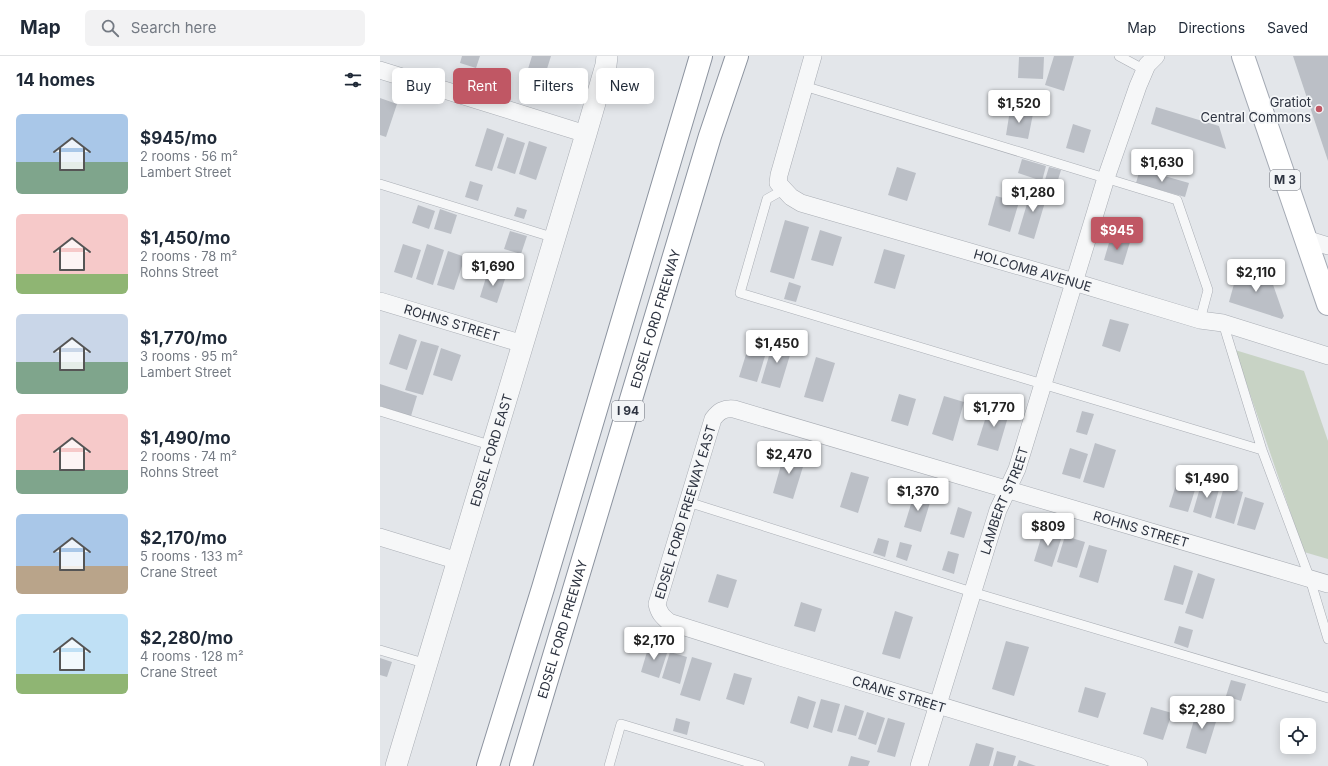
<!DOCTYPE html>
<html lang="en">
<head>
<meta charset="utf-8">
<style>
  :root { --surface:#fff; --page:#f2f2f3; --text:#1f2937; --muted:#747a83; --line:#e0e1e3; --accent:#c05764 }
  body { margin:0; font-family:Inter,sans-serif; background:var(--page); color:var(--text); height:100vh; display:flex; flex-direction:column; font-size:15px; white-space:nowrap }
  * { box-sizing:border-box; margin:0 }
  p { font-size:13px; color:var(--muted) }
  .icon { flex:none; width:22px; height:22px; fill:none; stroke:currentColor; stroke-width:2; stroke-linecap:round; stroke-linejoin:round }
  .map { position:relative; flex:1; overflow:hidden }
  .drawer { display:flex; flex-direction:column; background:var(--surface); width:380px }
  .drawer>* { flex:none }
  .banner { position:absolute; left:12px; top:12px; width:380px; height:36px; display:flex; gap:8px }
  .fabs { position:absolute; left:900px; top:662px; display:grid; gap:8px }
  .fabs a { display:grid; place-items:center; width:36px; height:36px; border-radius:6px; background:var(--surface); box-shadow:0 2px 10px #0003; font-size:20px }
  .price { position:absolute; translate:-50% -34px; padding:0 9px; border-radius:4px; background:#fff; color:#222; font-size:13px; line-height:26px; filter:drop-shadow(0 1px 2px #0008) }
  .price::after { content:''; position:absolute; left:50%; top:24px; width:12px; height:9px; margin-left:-6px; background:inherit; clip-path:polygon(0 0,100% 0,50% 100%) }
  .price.current { background:var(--accent); color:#fff }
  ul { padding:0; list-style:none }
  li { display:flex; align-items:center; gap:12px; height:100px; padding:0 16px }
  li span { display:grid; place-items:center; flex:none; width:112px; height:80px; border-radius:6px; color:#555 }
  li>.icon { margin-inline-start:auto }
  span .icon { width:48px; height:48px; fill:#fffc; stroke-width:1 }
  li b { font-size:17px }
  h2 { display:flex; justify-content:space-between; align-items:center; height:48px; padding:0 16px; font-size:17px }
  .tag { padding:0 14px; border-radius:6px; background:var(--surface); box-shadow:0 2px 10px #0003; font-size:14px; line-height:36px }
  .tag.current { background:var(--accent); color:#fff }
  header { display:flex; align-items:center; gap:24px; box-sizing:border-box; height:56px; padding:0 20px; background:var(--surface); border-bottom:1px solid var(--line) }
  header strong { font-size:19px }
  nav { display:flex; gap:22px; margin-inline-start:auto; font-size:14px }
  .search { width:280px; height:36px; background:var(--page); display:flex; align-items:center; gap:10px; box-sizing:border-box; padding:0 14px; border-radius:6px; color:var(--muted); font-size:15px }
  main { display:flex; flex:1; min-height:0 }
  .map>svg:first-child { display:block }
</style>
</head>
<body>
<header>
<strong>Map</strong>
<div class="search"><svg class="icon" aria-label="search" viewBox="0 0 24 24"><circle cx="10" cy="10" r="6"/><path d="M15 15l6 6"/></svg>Search here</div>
<nav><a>Map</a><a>Directions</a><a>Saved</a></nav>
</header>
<main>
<section class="drawer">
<h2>14 homes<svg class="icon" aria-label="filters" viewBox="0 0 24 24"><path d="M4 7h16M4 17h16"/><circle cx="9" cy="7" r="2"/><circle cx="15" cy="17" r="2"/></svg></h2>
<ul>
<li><span style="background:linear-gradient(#a9c7e8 60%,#7fa58c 0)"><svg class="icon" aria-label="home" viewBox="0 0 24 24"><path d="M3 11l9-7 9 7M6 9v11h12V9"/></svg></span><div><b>$945/mo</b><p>2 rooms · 56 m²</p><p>Lambert Street</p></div></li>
<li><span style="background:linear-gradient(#f6c9c9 75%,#8fb573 0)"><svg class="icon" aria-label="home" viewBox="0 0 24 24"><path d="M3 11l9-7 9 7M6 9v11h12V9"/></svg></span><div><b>$1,450/mo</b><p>2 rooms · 78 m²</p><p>Rohns Street</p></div></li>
<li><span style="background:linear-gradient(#c9d6e8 60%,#7fa58c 0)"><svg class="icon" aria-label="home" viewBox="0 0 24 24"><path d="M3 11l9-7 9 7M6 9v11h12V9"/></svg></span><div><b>$1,770/mo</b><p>3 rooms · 95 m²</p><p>Lambert Street</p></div></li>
<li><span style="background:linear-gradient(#f6c9c9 70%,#7fa58c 0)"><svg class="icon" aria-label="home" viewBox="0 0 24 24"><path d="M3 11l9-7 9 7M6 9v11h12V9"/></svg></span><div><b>$1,490/mo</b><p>2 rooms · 74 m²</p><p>Rohns Street</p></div></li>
<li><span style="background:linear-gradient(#a9c7e8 65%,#b9a48a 0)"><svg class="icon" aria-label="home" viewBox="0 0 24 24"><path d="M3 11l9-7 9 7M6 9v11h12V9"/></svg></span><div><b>$2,170/mo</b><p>5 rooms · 133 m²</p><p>Crane Street</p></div></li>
<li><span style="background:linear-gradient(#bfe0f5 75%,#8fb573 0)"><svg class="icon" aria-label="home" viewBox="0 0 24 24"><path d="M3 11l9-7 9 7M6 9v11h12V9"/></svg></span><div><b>$2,280/mo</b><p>4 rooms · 128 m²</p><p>Crane Street</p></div></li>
</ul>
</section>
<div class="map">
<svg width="948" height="710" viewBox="0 0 948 710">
  <rect width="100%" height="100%" fill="#e3e6ea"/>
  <path fill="#c8d3c5" d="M855,294L924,315L948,385V503L924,496Z"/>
  <path fill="#bbbfc6" d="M82,0H100L96,12L80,7Z
    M152,0H171L161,32L144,26Z
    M674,0H694L684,35L665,29Z
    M913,0H948V105Z
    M639,1H664L663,23L638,22Z
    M0,42L17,48L6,81L0,79Z
    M776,51L839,70L846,93L771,68Z
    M630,54L653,58L648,83L626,79Z
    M693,68L711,74L704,97L686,92Z
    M107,72L124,78L112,115L95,110Z
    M127,81L145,87L135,118L117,112Z
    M149,85L167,91L156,124L139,118Z
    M642,103L666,110L662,125L638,117Z
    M517,111L536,117L527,145L508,139Z
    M669,111L681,114L677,127L665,124Z
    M760,113L809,127L805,141L756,127Z
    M90,125L103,129L98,145L85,141Z
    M652,131L668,136L654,183L638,178Z
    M616,140L639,146L630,176L608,169Z
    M38,149L55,155L49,173L32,167Z
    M137,151L147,154L144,163L134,160Z
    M60,153L77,159L71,178L54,173Z
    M405,164L429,171L414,223L390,216Z
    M440,174L462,181L453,210L431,204Z
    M130,175L147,180L141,198L124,193Z
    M731,180L750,186L743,209L724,204Z
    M23,188L41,194L32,222L14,216Z
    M47,188L64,194L53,229L36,223Z
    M504,193L525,199L515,233L494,227Z
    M68,195L85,201L74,234L57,229Z
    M859,210L890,220L904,260L902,263L849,246Z
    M108,215L126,220L117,247L100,241Z
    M409,226L421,230L416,246L404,243Z
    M730,263L749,268L740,296L722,290Z
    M19,278L37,284L27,314L9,308Z
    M372,279L390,284L377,326L359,321Z
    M394,283L413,289L400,332L381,327Z
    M41,285L59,290L43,339L25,334Z
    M61,292L81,299L72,325L53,319Z
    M436,301L455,307L443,346L424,341Z
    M0,328L37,340L31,360L0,350Z
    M519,338L536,343L528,370L511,365Z
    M564,340L584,346L573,385L552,378Z
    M610,348L630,354L618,395L597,389Z
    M702,355L714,358L707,379L696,376Z
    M715,387L736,394L724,432L703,426Z
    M690,392L708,398L700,423L682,418Z
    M405,395L426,401L413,443L393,437Z
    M802,410L821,415L808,456L789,451Z
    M471,416L489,421L478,457L460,451Z
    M822,425L840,430L831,462L813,456Z
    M844,431L863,436L854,468L835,462Z
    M535,435L552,440L541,476L524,471Z
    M865,441L884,447L875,474L857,469Z
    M578,451L592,456L584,482L570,478Z
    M664,472L683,477L672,511L654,505Z
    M685,480L705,486L697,512L677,506Z
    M498,482L509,485L505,501L493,497Z
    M520,486L532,489L527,505L516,501Z
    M709,489L727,494L718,527L699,521Z
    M568,495L579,498L574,518L562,514Z
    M794,509L813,515L803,549L784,544Z
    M818,517L835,523L823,563L805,557Z
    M337,518L357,524L348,552L328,546Z
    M421,546L442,553L435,576L414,570Z
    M515,555L533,561L520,603L502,598Z
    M799,570L813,574L808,592L794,587Z
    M626,585L649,591L634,640L612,633Z
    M269,589L288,594L279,622L261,616Z
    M290,596L307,601L300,628L282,622Z
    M312,601L332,607L320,645L300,639Z
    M0,602L12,606L7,621L0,619Z
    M354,617L372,622L364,649L346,643Z
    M851,624L866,628L861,645L846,640Z
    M705,631L726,637L718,662L698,656Z
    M418,640L436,646L428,673L410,667Z
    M441,643L460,648L452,677L433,671Z
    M465,649L484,655L476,680L457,675Z
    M818,650L839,656L826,698L806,692Z
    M771,651L792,657L783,684L763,678Z
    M487,656L505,662L496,689L478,683Z
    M296,662L310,666L307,679L293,675Z
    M508,662L525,667L515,701L497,696Z
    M596,687L614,692L609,710H589Z
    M617,695L636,700L633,710H613Z
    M471,700L490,705L488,710H468Z
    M639,704L656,710H637Z"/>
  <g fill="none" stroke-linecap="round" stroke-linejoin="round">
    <g stroke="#a9adb4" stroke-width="10">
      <path id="service" d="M739,0L765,14
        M424,30L797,144L828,234L820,264
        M0,128L175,182
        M403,134L387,143L360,237L882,394
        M843,267L882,394L930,523L948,583
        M0,355L113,390
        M308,446L592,536L948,642
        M0,594L47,608
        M229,710L241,668L380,710"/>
    </g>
    <g stroke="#a9adb4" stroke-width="18">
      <g id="minor">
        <path id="s1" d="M433,0L399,119L398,127L411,141L421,147L694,226L820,264L843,267L948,300"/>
        <path d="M0,14L206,78"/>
        <path d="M926,183L948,190"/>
        <path id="s2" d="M0,245L143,288"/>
        <path d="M0,481L78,505"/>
        <path id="s3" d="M539,710L618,454L637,413L726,122L758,30L767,9L776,0"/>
        <path id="s4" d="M759,710L400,601L289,566C282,560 279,557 277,548L333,363C339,355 344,352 354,353L948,528"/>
      </g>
    </g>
    <g stroke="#a9adb4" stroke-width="22">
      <g id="tertiary">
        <path id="s5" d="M16,710L206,78L226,9L227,0"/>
      </g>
    </g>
    <g stroke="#a4aab4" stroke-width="24">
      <path id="primary" d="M863,0L948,248"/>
    </g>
    <g stroke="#8c939f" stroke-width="24">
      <g id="motorway">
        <path d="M108,710L163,532L321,0"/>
        <path id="s6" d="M141,710L330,80L357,0"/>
      </g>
    </g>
    <use href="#service" stroke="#f6f7f8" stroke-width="9"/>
    <use href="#minor" stroke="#f6f7f8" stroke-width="17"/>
    <use href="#tertiary" stroke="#f6f7f8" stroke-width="21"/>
    <use href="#primary" stroke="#fff" stroke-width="22"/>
    <use href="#motorway" stroke="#fff" stroke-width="22"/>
  </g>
  <circle fill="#c05764" stroke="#f3f5f7" stroke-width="1.5" cx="939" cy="53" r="4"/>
  <g text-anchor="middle" stroke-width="3.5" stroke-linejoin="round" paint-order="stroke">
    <g fill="#f3f5f7" stroke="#686d77" stroke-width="1">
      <rect x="890" y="114" width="30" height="20" rx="3"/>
      <rect x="232" y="345" width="32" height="20" rx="3"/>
    </g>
    <g font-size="12" font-weight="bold" fill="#2d3340">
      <text x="905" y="128">M 3</text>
      <text x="248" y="359">I 94</text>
    </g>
    <g font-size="13" fill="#2d3340" stroke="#f3f5f7" text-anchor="end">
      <text x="931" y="51">Gratiot<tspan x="931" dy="15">Central Commons</tspan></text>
    </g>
    <g font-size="13" fill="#2d3340" stroke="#f3f5f7">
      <text dy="5" stroke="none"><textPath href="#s1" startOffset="404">HOLCOMB AVENUE</textPath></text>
      <text dy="5" stroke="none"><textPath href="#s6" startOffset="467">EDSEL FORD FREEWAY</textPath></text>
      <text dy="5" stroke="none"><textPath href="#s2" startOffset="75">ROHNS STREET</textPath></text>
      <text dy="5" stroke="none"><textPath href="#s5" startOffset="330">EDSEL FORD EAST</textPath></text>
      <text dy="5" stroke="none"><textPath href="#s3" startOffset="279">LAMBERT STREET</textPath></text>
      <text dy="5" stroke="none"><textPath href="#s4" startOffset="610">EDSEL FORD FREEWAY EAST</textPath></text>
      <text dy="5" stroke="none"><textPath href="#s4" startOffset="1156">ROHNS STREET</textPath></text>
      <text dy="5" stroke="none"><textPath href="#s6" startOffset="143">EDSEL FORD FREEWAY</textPath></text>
      <text transform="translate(519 638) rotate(17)" y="5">CRANE STREET</text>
    </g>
  </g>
</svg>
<div class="fabs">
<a><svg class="icon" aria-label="locate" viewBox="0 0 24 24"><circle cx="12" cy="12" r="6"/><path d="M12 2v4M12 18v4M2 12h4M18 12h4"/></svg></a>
</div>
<b class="price" style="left:639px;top:68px">$1,520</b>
<b class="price" style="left:782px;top:127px">$1,630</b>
<b class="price" style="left:653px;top:157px">$1,280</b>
<b class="price current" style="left:737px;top:195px">$945</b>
<b class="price" style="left:113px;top:231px">$1,690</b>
<b class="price" style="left:876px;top:237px">$2,110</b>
<b class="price" style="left:397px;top:308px">$1,450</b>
<b class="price" style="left:614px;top:372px">$1,770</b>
<b class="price" style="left:409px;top:419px">$2,470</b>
<b class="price" style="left:827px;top:443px">$1,490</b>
<b class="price" style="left:538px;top:456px">$1,370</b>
<b class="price" style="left:668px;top:491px">$809</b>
<b class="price" style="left:274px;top:605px">$2,170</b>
<b class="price" style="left:822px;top:674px">$2,280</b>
<div class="banner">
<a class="tag">Buy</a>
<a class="tag current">Rent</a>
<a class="tag">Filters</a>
<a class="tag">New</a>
</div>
</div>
</main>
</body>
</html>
